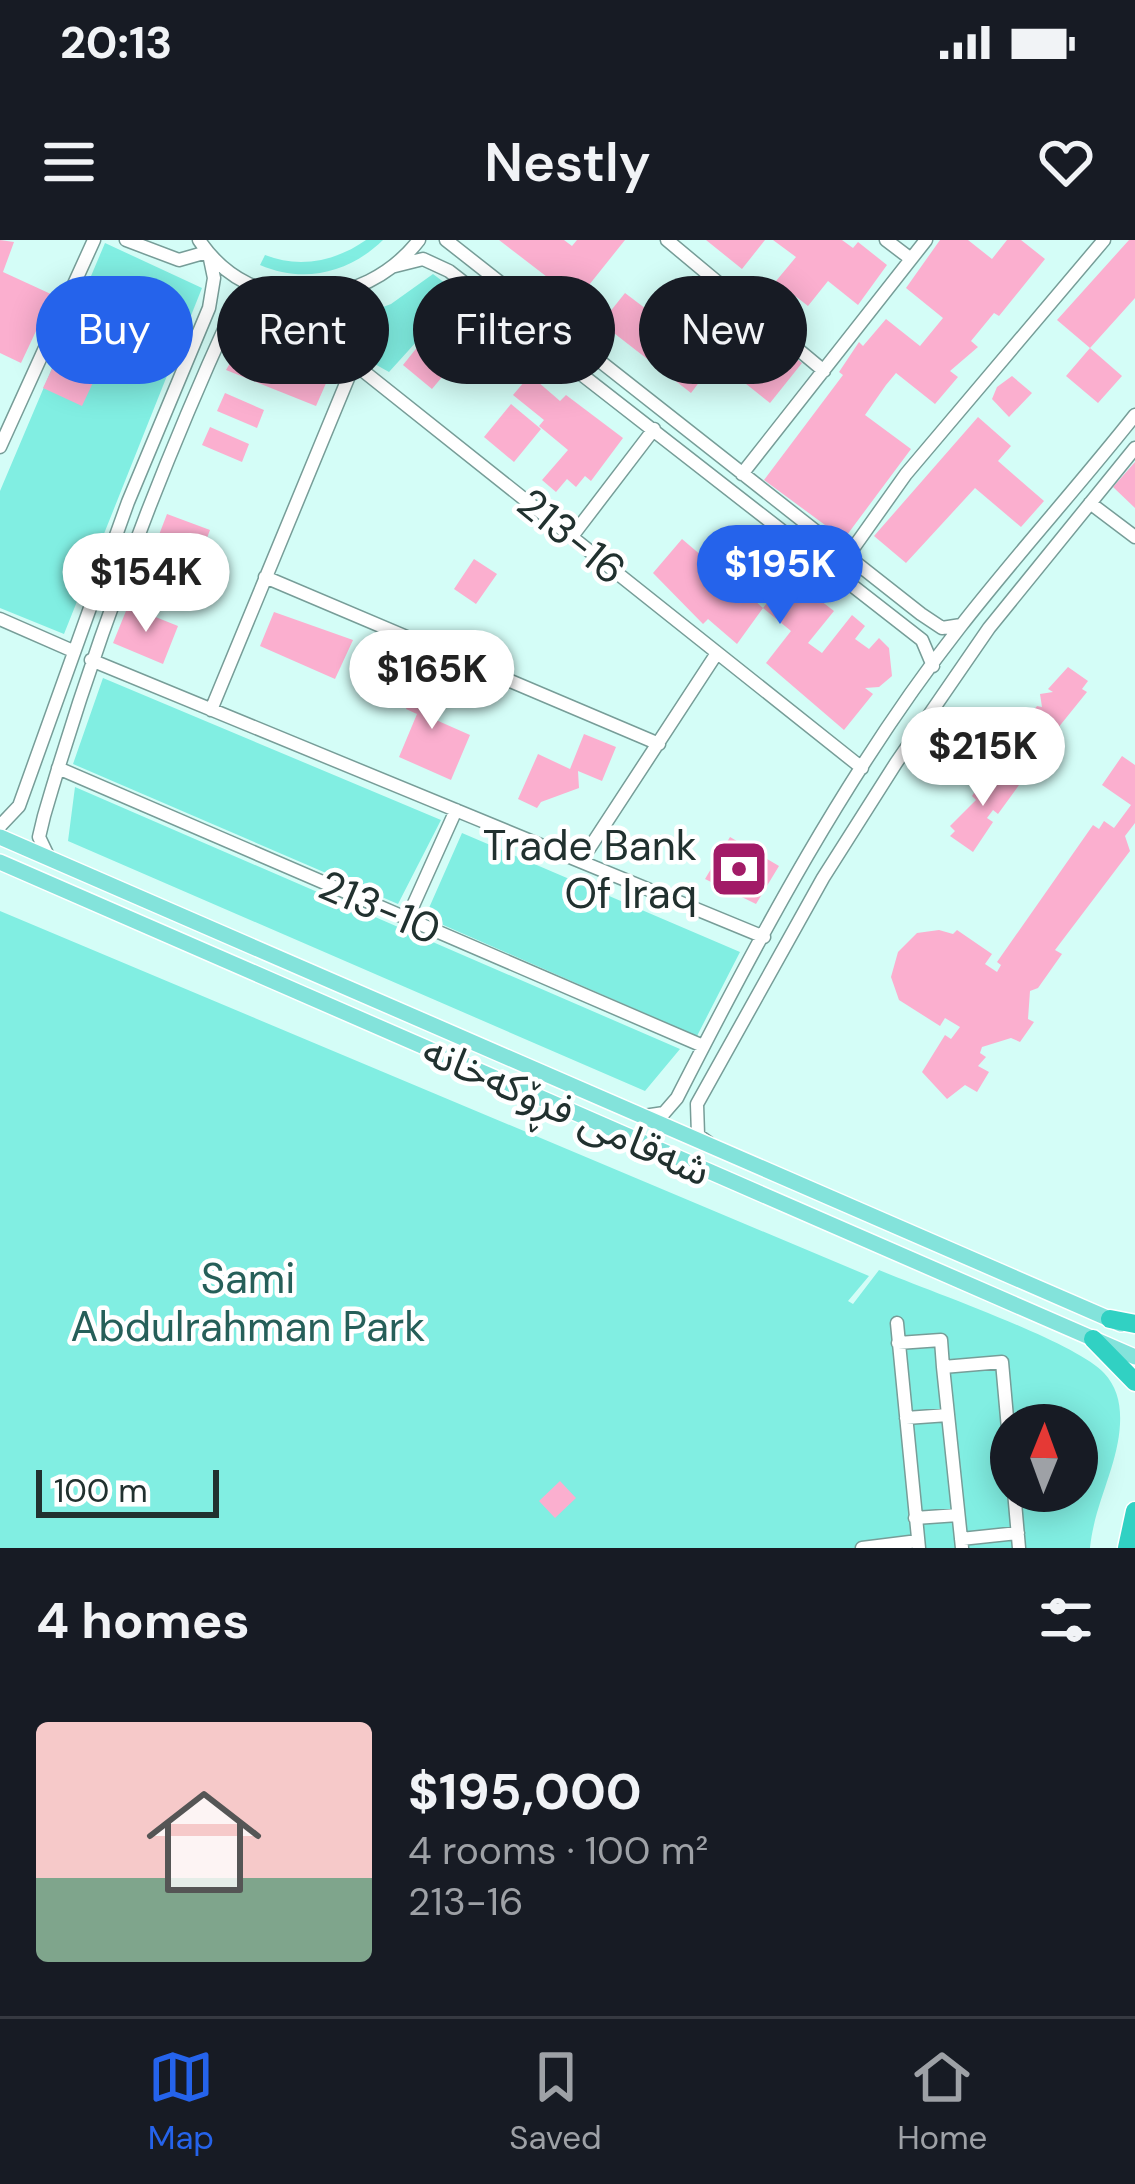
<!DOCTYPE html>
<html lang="en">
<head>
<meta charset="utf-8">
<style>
  :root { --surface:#171b24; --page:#242831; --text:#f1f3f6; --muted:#9ea1a6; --line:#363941; --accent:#2563eb }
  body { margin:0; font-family:"DM Sans","Noto Sans Arabic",sans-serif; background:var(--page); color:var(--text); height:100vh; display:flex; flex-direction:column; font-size:45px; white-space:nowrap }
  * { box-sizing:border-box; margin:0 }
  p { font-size:39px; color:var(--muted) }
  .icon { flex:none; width:66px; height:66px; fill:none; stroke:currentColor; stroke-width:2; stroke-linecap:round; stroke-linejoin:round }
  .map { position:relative; height:1308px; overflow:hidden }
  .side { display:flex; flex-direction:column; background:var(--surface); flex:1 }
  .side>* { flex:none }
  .top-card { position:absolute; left:36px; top:36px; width:1065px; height:108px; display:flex; gap:24px }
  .needle { width:78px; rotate:1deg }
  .fabs { position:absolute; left:990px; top:1164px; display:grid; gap:24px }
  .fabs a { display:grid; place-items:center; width:108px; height:108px; border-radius:50%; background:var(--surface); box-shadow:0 6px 30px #0003; font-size:60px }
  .scale { position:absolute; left:36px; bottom:30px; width:183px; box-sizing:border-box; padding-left:12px; border:6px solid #21312f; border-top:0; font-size:33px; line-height:42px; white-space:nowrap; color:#21312f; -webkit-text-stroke:9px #fff; paint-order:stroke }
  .price { position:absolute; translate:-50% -102px; padding:0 27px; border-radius:42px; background:#fff; color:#222; font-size:39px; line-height:78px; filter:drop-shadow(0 3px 6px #0008) }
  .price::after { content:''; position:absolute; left:50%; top:72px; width:36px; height:27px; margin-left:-18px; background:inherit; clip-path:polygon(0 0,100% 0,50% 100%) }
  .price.active { background:var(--accent); color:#fff }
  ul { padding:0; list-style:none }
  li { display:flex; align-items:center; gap:36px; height:300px; padding:0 36px }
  li span { display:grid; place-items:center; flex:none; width:336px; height:240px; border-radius:12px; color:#555 }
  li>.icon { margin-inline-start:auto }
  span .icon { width:144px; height:144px; fill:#fffc; stroke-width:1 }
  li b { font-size:51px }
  h2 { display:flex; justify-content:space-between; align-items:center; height:144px; padding:0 36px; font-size:51px }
  .tag { padding:0 42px; border-radius:54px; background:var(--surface); box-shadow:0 6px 30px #0003; font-size:42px; line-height:108px }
  .tag.active { background:var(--accent); color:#fff }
  .status { display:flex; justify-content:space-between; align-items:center; height:84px; padding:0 60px; background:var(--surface); direction:ltr }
  .status svg { height:33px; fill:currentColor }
  header { display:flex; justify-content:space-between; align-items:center; height:156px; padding:0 36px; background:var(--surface); font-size:54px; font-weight:600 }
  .tab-bar { display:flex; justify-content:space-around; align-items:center; height:168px; border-top:3px solid var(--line); background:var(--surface); font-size:33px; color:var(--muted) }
  .tab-bar a { display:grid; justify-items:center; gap:6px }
  .tab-bar .active { color:var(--accent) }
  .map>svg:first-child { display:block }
</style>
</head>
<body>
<div class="status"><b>20:13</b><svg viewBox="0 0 49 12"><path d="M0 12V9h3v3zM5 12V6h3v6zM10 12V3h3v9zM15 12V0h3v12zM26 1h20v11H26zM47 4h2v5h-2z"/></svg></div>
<header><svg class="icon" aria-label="menu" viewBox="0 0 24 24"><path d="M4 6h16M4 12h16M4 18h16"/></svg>Nestly<svg class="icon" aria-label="heart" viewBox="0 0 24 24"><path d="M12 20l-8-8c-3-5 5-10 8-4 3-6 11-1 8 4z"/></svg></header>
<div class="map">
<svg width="1135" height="1308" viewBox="0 0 1135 1308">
  <rect width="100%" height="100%" fill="#d4fdf7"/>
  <path fill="#81eee2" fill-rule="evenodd" d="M366,0H383C349,33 304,44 260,25L265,15C300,29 336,21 366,0Z
    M105,3L202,48L64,394L0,368V251Z
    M433,34L482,71L452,110L427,90L389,132L364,118L345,96L346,81L391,64Z
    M103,438L441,580L398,664L73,524Z
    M75,547L680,809L645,851L68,601Z
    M462,593L740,712L697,796L425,677Z
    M0,671L869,1036L848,1061L853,1064L879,1030C926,1050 1074,1101 1104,1133C1117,1147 1121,1164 1120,1184C1118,1226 1094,1265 1090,1308H0ZM1011,1185H1077V1251H1011Z"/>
  <path fill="#fbafcf" d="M0,0L14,2L3,32L53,55L21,123L0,113Z
    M499,0H564L572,6L577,0H625L577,60Z
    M706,0H765L742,29Z
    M773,0H842L853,8L858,2L887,25L858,65L828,41L808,66L776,41L796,17Z
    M940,0H968L992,19L1007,0H1021L1045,19L999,76L994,73L971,101L978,107L950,131L958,137L935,164L896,133L886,145L865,175L911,209L844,299L764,240L843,135L839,132L859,102L863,106L886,79L920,106L943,78L906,48Z
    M1129,0H1135V58L1090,108L1057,80Z
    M686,43L742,87L738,92L766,115L777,103L802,123L770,163L716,120L691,153L601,83L625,53L658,78Z
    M73,84L112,102L82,166L43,148Z
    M482,84L509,107L481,139L454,116Z
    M427,95L457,119L432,149L403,125Z
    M246,96L261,103L262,96L271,98L314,115L327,141L316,166L226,130Z
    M1090,108L1122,136L1098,163L1066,136Z
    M530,135L560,161L566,155L623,198L591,241L585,236L576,247L567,239L556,252L542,240L568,210L539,186L544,180L513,155Z
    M1012,136L1032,153L1009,177L992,159L997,147Z
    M225,153L264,170L257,188L217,171Z
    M511,164L541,189L514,222L484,197Z
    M978,177L1011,206L998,221L1044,261L1021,287L975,248L906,323L874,296Z
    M210,187L249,204L242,222L202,205Z
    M1135,222V268L1113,247Z
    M167,274L210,290L184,358L141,342Z
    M735,288L762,311L735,343L763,368L789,336L834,371L808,403L822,413L852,375L865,386L855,399L869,409L879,398L889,408L892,436L879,447L865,448L873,454L844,490L766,423L791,391L763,368L737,404L708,379L703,384L653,333L682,299L709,322Z
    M474,319L497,334L476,364L454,349Z
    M128,366L178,386L163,424L113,403Z
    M274,372L353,400L335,439L260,406Z
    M1068,427L1088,441L1082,449L1087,452L1045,504L1024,490L1026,480L1037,466L1042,467L1040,454L1053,452L1048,449Z
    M429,438L448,449L436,480L470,495L451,540L399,517L417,474L406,469L416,440Z
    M584,494L616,507L602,541L578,531L579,548L541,562L537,568L518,559L538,514L570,529Z
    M1122,516L1135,525V583L1125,596L1130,611L1055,710L1062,714L1038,748L1030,751L1028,779L1034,782L1020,802L1011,798L982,807L980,813L986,817L978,826L989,832L977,852L965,845L947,859L922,832L945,795L951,799L960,787L945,778L940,786L899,760L891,737L898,712L917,693L939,690L953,694L957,690L992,714L985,724L997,732L1001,725L997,722L1093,585L1099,589L1104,581L1114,588L1131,565L1102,545Z
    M998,529L1019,545L998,574L993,570L987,578L993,582L973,612L950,596L955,591L950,586L976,560L972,556L987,532L993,536Z
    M730,597L779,626L756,664L705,639Z
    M560,1241L576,1258L555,1278L539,1261Z"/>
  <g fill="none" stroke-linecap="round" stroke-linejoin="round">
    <g stroke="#779d98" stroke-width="15">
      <path id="minor" d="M126,0L179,20L207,12
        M199,0C252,80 364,71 419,0
        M446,0L921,374L942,388L961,385
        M667,0L824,131
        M886,0L911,19
        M395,26L423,19L449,31L922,400L933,426
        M290,57L313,91L862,528
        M0,207L94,0
        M742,234L926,0
        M1090,263L1135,297
        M573,295L654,189
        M847,317L906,234L1104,0
        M265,337L659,504
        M0,379L73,411
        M91,420L764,697
        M211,470L354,124
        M58,528L703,806
        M0,586L19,566L128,262L209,68L214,38L209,14
        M49,618L39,597L44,576C94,404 156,239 230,76L240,64L269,52
        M581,621L717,413
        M407,679L456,570
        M644,876L664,873L677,858C759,697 848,530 960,387C1016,315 1078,247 1135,175
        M709,903L698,895L697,864L823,638L896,523L989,388L1135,208
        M897,1083L919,1308
        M898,1103L941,1100L943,1127
        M906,1178L948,1175
        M1014,1251L1019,1308
        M915,1278L958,1275
        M961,1299L1018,1293
        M862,1308L918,1301
        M962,1308L943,1127L1002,1122L1011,1222"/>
    </g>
    <g stroke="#fff" stroke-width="18">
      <path id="major" d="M0,597L1121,1084
        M0,622L1135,1117"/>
    </g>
    <g stroke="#fff" stroke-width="21">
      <path id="highway" d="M1110,1079L1135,1084
        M1093,1099L1135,1142
        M1127,1308L1135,1271"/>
    </g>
    <use href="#minor" stroke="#fff" stroke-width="12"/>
    <use href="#major" stroke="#83e3db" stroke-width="15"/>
    <use href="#highway" stroke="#31d1c3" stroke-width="18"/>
  </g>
  <defs>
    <g id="bank-square" transform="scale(3)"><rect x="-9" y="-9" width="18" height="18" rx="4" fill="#a21b67" stroke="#fff"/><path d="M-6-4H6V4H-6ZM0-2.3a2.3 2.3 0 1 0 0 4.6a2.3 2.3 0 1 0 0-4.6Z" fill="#fff"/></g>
  </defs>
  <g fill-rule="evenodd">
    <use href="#bank-square" x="739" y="629"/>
  </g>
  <g text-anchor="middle" stroke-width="9" stroke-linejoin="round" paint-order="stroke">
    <g font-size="42" fill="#21312f" stroke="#fff">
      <text transform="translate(572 296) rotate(39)" y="15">213-16</text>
      <text transform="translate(380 667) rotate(23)" y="15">213-10</text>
      <text transform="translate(567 870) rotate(24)" y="15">شەقامی فڕۆکەخانە</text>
    </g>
    <g font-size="42" fill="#21312f" stroke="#fff" text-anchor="end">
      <text x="697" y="620">Trade Bank<tspan x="697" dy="48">Of Iraq</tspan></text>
    </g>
    <g font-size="42" fill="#265f59" stroke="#fff">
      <text x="248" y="1053">Sami<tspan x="248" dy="48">Abdulrahman Park</tspan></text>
    </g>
  </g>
</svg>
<div class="fabs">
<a><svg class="needle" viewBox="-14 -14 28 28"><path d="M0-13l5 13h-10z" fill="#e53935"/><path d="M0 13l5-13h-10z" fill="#9ea1a6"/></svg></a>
</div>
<div class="scale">100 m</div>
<b class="price active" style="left:780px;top:387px">$195K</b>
<b class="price" style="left:146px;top:395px">$154K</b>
<b class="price" style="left:432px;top:492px">$165K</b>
<b class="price" style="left:983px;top:569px">$215K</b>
<div class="top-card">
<a class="tag active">Buy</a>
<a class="tag">Rent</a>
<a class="tag">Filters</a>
<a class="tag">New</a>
</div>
</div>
<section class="side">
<h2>4 homes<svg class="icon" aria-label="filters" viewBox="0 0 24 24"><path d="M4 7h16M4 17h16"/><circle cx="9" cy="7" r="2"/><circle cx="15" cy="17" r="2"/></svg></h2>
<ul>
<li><span style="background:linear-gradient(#f6c9c9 65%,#7fa58c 0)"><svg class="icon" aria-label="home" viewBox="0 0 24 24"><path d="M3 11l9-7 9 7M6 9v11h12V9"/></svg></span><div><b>$195,000</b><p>4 rooms · 100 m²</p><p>213-16</p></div></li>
</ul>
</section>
<nav class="tab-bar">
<a class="active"><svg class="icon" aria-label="map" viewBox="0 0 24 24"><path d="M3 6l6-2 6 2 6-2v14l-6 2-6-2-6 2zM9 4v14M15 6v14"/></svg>Map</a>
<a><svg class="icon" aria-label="saved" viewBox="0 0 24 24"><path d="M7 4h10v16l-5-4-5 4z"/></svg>Saved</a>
<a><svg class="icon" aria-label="home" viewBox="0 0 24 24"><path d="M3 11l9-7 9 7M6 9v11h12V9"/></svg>Home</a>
</nav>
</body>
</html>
